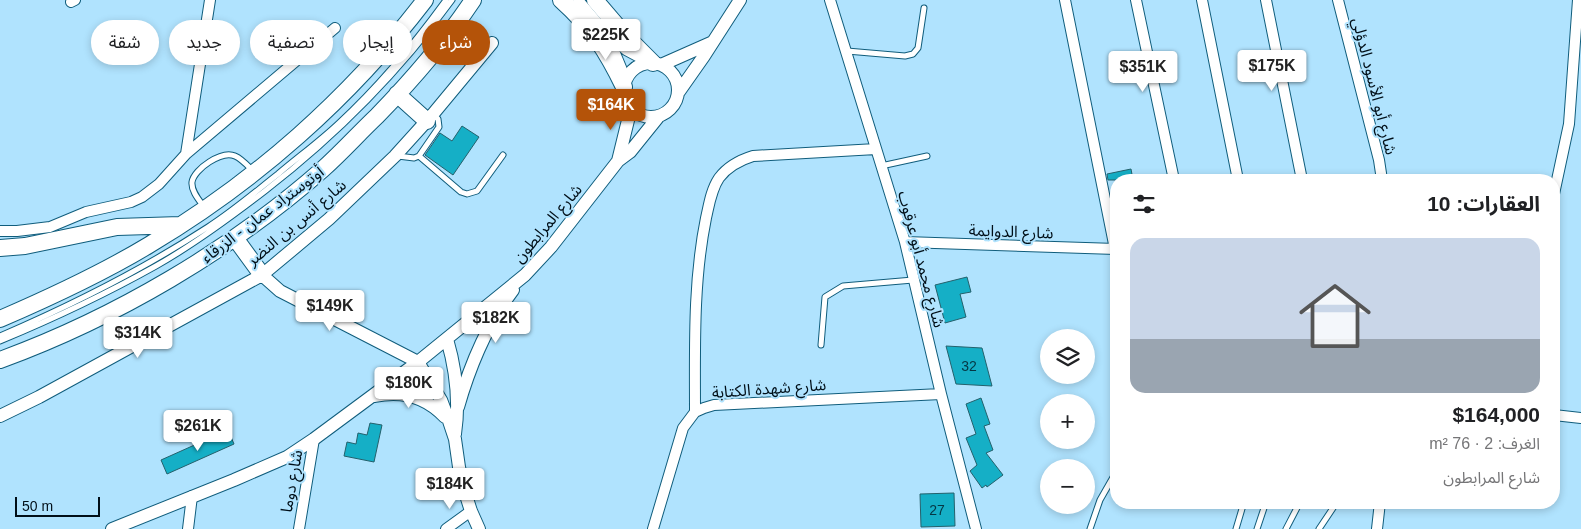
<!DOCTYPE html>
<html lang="ar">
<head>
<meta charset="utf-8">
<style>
  :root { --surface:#fff; --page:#f2f2f2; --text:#202124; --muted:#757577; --line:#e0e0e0; --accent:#b45309 }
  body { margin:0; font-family:Helvetica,"Noto Sans Arabic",sans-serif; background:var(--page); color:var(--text); direction:rtl; height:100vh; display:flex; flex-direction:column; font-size:19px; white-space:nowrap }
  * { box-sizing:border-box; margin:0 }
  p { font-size:16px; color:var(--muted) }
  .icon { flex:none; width:28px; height:28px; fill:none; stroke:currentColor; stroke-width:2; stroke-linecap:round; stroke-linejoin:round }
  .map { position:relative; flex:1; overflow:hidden; direction:ltr }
  .sheet { position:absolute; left:1110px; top:174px; width:450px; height:335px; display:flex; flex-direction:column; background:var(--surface); border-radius:20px; box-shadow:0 2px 8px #0003; direction:rtl }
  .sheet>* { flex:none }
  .hud { position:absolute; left:15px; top:20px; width:475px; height:45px; direction:rtl; display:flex; gap:10px }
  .fabs { position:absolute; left:1040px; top:329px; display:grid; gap:10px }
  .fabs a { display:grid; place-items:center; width:55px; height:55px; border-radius:50%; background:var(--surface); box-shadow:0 2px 8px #0003; font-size:25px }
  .scale { position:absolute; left:15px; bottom:12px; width:85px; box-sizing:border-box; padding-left:5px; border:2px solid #000f18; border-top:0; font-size:14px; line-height:18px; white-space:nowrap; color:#000f18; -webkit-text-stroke:4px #b0e3fe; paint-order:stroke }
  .price { position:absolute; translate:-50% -42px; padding:0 11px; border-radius:5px; background:#fff; color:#222; font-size:16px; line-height:32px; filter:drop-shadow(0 1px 2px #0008) }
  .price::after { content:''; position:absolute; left:50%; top:30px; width:15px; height:11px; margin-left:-8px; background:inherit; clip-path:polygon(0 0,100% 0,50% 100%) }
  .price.selected { background:var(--accent); color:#fff }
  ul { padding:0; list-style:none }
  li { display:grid; align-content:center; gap:10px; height:265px; padding:0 20px }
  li+li { border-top:1px solid var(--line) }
  li span { display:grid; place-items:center; height:155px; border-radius:15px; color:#555 }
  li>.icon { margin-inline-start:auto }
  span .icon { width:90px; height:90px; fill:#fffc; stroke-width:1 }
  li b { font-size:21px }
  h2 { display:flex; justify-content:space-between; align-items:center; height:60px; padding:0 20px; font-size:21px }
  .tag { padding:0 18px; border-radius:22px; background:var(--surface); box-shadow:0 2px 8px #0003; font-size:18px; line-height:45px }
  .tag.selected { background:var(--accent); color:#fff }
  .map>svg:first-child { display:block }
</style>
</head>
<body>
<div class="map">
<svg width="1581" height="529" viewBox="0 0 1581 529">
  <rect width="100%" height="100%" fill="#b0e3fe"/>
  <path fill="#15afc6" stroke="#24616c" d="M462,126L479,137L453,175L425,155L440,133L452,141Z
    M1131,169L1133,180H1108L1107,174Z
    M967,277L971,292L960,294L966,317L945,323L935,285Z
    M946,346L982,348L992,386L956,384Z
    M981,398L990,424L984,426L993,450L986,453L1003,475L987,487L986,485L982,488L970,471L977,465L966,438L976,434L966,404Z
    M370,423L382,425L374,462L344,456L347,442L356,444L358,433L367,435Z
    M228,430L234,444L167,474L161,460Z
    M954,493L955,526L921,527L920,494Z"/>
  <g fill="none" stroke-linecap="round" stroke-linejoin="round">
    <g stroke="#105d7c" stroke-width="7">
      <path id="service" d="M847,51L905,56L913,54L918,48L924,8
        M398,156L414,158L419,156L439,127L438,119L434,115
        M419,156L461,192L467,194L477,191L503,155
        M881,166L927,156
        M204,207C199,200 191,191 192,182C194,169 222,150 235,156C242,159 248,166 253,171
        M0,336C72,305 142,270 208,227C233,211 255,192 278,174C298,157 320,141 339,123C379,86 414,44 446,0
        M0,341C53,319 106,294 156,266C195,244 230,218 265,191C336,136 399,73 452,0
        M821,345L825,297L843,286L913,280
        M1090,529L1100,500L1116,472
        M1236,529L1244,502
        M1257,529L1266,502
        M1286,529L1300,502
        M1319,529L1337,502"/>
    </g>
    <g stroke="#105d7c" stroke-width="12">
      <path id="minor" d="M578,0L607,34L622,70
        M830,0L905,242L941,394L976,529
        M1065,0L1115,249
        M1136,0L1174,180
        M1202,0L1238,180
        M1266,0L1302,180
        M1338,0L1379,160L1382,180
        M71,2L75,0
        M610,36L626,50L641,58
        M186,154L210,0
        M1554,194L1569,124L1578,0
        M0,231H17L50,227L86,212L131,202L142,197L159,184L186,154L335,28
        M905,242L1116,249
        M695,412C695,347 693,282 706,218C709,205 711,190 719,178C728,166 740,160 753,156L876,149
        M1554,415L1581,418
        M188,529L192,496
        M299,529L314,439
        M446,529L471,511
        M653,529L683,428L695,412L704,408L714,405L941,394
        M1377,529L1380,502"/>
    </g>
    <g stroke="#105d7c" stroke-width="14">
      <path id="tertiary" d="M624 90a27 27 0 1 1 54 0a27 27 0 1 1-54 0Z
        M661,65L713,42
        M678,93L704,56L740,0
        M618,161L631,108
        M262,275L280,291L418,362L441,400L449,421L455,439L459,467L464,489L471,511L479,529
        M447,339C456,370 460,401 455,434
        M375,396C403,390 426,397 445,417
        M458,407C470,365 486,326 513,290
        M0,416L39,397L262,275L329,219L395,156L433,114L492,43
        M112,529L234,480L287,457L314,439L418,362L525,275L551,247L618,161L630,152L659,116"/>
    </g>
    <g stroke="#105d7c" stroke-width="18">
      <path id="trunk" d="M561,0C592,28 606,50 624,87
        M595,0L625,35L653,63
        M397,94L427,121
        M235,238L262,275
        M0,248L25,246L117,227L180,225
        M0,319C51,297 101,274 149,245C255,182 350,98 425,0
        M0,360C115,318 231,250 323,169C342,152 359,133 377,116C412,80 445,42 473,0"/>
    </g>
    <use href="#service" stroke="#fff" stroke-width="5"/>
    <use href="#minor" stroke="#fff" stroke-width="10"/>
    <use href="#tertiary" stroke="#fff" stroke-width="12"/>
    <use href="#trunk" stroke="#fff" stroke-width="16"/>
  </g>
  <g text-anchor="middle" stroke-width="4" stroke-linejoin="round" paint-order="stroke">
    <g font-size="14" fill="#053744">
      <text x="969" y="371">32</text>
      <text x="937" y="515">27</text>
    </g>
    <g font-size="16" fill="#000f18" stroke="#b0e3fe">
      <text transform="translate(1375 86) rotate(76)" y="6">شارع أبو الأسود الدؤلي</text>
      <text transform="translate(262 214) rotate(-37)" y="6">أوتوستراد عمان - الزرقاء</text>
      <text transform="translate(296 222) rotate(-40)" y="6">شارع أنس بن النضر</text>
      <text transform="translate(547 223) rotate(-50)" y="6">شارع المرابطون</text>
      <text transform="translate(1011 231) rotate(2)" y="6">شارع الدوايمة</text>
      <text transform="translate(922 259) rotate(75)" y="6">شارع محمد أبو عرقوب</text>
      <text transform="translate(769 388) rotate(-4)" y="6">شارع شهدة الكتابة</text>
      <text transform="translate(291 481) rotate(-80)" y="6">شارع دوما</text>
    </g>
  </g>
</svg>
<div class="fabs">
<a><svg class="icon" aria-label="layers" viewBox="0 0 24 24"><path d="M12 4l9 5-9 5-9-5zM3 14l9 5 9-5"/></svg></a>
<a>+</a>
<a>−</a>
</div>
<div class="scale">50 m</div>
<b class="price" style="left:606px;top:61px">$225K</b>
<b class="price" style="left:1272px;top:92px">$175K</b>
<b class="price" style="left:1143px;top:93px">$351K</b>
<b class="price selected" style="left:611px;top:131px">$164K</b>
<b class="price" style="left:330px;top:332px">$149K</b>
<b class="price" style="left:496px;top:344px">$182K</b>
<b class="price" style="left:138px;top:359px">$314K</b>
<b class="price" style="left:409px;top:409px">$180K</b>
<b class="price" style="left:198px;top:452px">$261K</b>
<b class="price" style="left:450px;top:510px">$184K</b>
<div class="hud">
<a class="tag selected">شراء</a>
<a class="tag">إيجار</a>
<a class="tag">تصفية</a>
<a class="tag">جديد</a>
<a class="tag">شقة</a>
</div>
<section class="sheet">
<h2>العقارات: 10<svg class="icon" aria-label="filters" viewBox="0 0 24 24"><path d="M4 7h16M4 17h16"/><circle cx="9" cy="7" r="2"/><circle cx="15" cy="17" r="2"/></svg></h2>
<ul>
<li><span style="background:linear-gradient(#c9d6e8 65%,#9aa5b1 0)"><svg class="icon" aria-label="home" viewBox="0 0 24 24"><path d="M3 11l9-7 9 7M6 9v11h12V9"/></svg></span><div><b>$164,000</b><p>الغرف: 2 · 76 m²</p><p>شارع المرابطون</p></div></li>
</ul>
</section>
</div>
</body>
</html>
